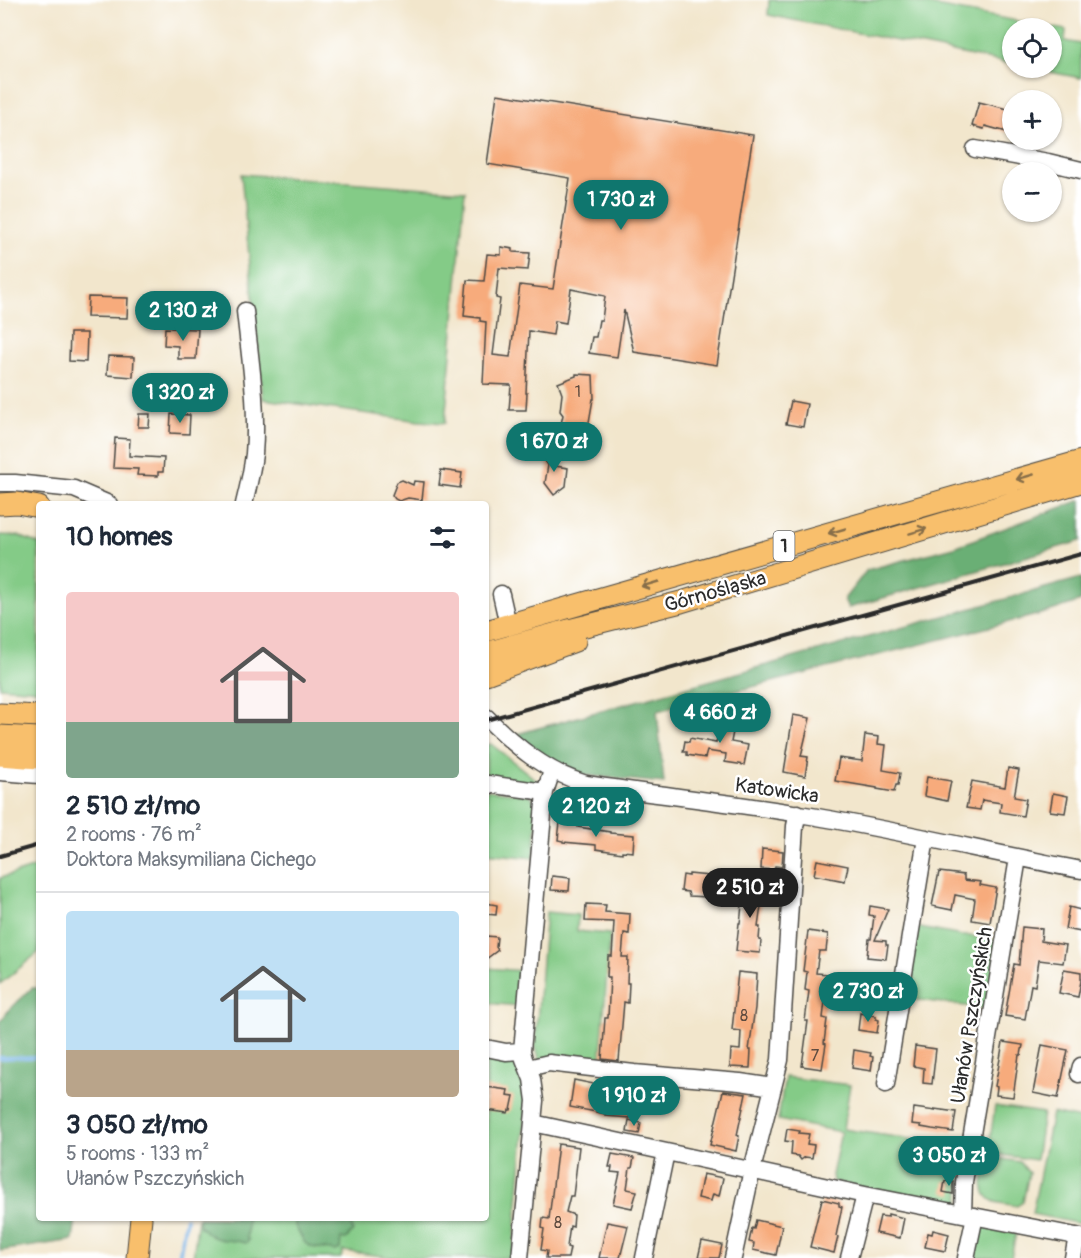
<!DOCTYPE html>
<html lang="en">
<head>
<meta charset="utf-8">
<style>
  :root { --surface:#fff; --page:#f6f6f7; --text:#1f2937; --muted:#747a83; --line:#e0e1e3; --accent:#0f766e }
  body { margin:0; font-family:Pangolin,sans-serif; background:var(--page); color:var(--text); height:100vh; display:flex; flex-direction:column; font-size:22px; white-space:nowrap }
  * { box-sizing:border-box; margin:0 }
  p { font-size:20px; color:var(--muted) }
  .icon { flex:none; width:33px; height:33px; fill:none; stroke:currentColor; stroke-width:2; stroke-linecap:round; stroke-linejoin:round }
  .map { position:relative; flex:1; overflow:hidden }
  .panel { position:absolute; left:36px; top:501px; width:453px; height:720px; display:flex; flex-direction:column; background:var(--surface); border-radius:6px; box-shadow:0 2px 4px #0004 }
  .panel>* { flex:none }
  .buttons { position:absolute; left:1002px; top:18px; display:grid; gap:12px }
  .buttons a { display:grid; place-items:center; width:60px; height:60px; border-radius:50%; background:var(--surface); box-shadow:0 2px 4px #0004; font-size:30px }
  .price { position:absolute; translate:-50% -51px; padding:0 14px; border-radius:21px; background:var(--accent); color:#fff; font-size:20px; line-height:39px; filter:drop-shadow(0 2px 3px #0008) }
  .price::after { content:''; position:absolute; left:50%; top:36px; width:18px; height:14px; margin-left:-9px; background:inherit; clip-path:polygon(0 0,100% 0,50% 100%) }
  .price.selected { background:#222; color:#fff }
  ul { padding:0; list-style:none }
  li { display:grid; align-content:center; gap:12px; height:318px; padding:0 30px }
  li+li { border-top:2px solid var(--line) }
  li span { display:grid; place-items:center; height:186px; border-radius:6px; color:#555 }
  li>.icon { margin-inline-start:auto }
  span .icon { width:108px; height:108px; fill:#fffc; stroke-width:1 }
  li b { font-size:26px }
  h2 { display:flex; justify-content:space-between; align-items:center; height:72px; padding:0 30px; font-size:26px }
  .map>svg:first-child { display:block }
</style>
</head>
<body>
<div class="map">
<svg width="1081" height="1258" viewBox="0 0 1081 1258">
  <rect width="100%" height="100%" fill="#fff"/>
  <filter id="ink" filterUnits="userSpaceOnUse"><feTurbulence type="fractalNoise" baseFrequency=".0167" numOctaves="2"/><feDisplacementMap in="SourceGraphic" scale="12" xChannelSelector="R" yChannelSelector="G"/><feConvolveMatrix kernelMatrix="1 2 1 2 8 2 1 2 1" color-interpolation-filters="sRGB"/></filter>
  <filter id="wash" filterUnits="userSpaceOnUse"><feTurbulence type="fractalNoise" baseFrequency=".008" numOctaves="4" result="noise"/><feDisplacementMap in="SourceGraphic" scale="24" xChannelSelector="R" yChannelSelector="G"/><feGaussianBlur stdDeviation="1.35" result="paint"/><feColorMatrix in="noise" values="0 0 0 0 0 0 0 0 0 0 0 0 0 0 0 0 0 1.4 0 .05"/><feComposite in="paint" operator="in"/></filter>
  <g filter="url(#wash)">
    <rect width="100%" height="100%" fill="#f2e6cc"/>
    <path fill="#84cb87" stroke="#587b59" stroke-width="1.5" d="M769,0H903L1066,30L1065,41L1081,44V78L1029,68H1052V28H1012V64L768,15Z
      M241,174L465,191L445,423L419,421L263,399Z
      M0,535L19,536L39,544V690L0,687Z
      M491,744L540,783L539,788L486,781V745Z
      M486,790L530,795L538,805L534,858L486,853Z
      M39,866V952L0,984V878Z
      M546,912L578,915L577,931L610,934L600,1065L540,1061L535,1046Z
      M915,927L962,936H970L998,941L988,1009L905,998Z
      M486,968L524,971L520,1006L486,1003Z
      M486,1053L512,1060L518,1064L528,1089L513,1258H397L343,1251L341,1258H193L198,1218H486Z
      M785,1077L850,1085L843,1129L963,1147L959,1206L833,1182L832,1175L841,1132L778,1120Z
      M995,1106L1043,1113L1036,1160L988,1153Z
      M1052,1113L1081,1119V1224L1032,1214Z
      M992,1157L1020,1162L1029,1173L1023,1202L1017,1206C1010,1204 999,1204 993,1201C977,1193 985,1173 987,1160Z
      M984,1226L1016,1233L1011,1258H972L977,1228Z"/>
    <path fill="#6baf74" stroke="#4b6d50" stroke-width="1.5" d="M1081,500V541L848,608L844,599L867,570L954,547Z
      M1081,578V601L1045,613L657,711L664,783L571,774L545,763L517,734Z
      M32,988H39V1218H76L73,1240L0,1251V1022L9,1010Z
      M198,1218H247V1238L249,1240L246,1243C227,1238 216,1244 202,1228L200,1227Z
      M296,1218H349L353,1231L346,1239H341L340,1249L336,1251L311,1247L305,1243L296,1228L294,1221Z"/>
    <g fill="none" stroke-linecap="round" stroke-linejoin="round">
      <path stroke="#73b1e6" stroke-width="4" d="M0,1058L39,1057
        M179,1258L186,1218"/>
    </g>
    <g id="blocks">
      <path fill="#f7ab7b" d="M497,94L753,135L717,365L634,352L624,310L617,357L589,353L592,337H596L599,320H602L605,296L571,289L566,323L555,321L553,335L529,331L526,393H527L526,410H509L511,385L483,384L486,322L480,321V318L464,316L467,280L484,281L487,254L501,255V247L513,249V252L530,253L528,270L499,268L496,298L500,299L493,355L510,357L520,285L553,289L570,178L487,164Z
        M979,102L1012,110V128L1009,127L1007,132L985,126L984,129L972,126Z
        M88,297L128,298L127,318L87,317Z
        M165,328L198,329L196,359H178V346L164,345Z
        M70,333H87L86,362L69,361Z
        M108,356L134,357L133,377L107,375Z
        M576,374L593,375L594,399H593L588,428L561,424L563,415L560,411L562,394L558,383L576,376Z
        M791,401L807,404L803,427L786,424Z
        M139,414H150L149,427H138Z
        M171,414L190,415L189,434L170,433Z
        M115,438L130,439L129,456L164,458L163,472H158V476L137,475L138,469L113,468Z
        M542,449L550,450L556,458L555,466L568,468L566,486L554,495L545,483L548,465L541,456Z
        M441,470L462,473L460,488L439,485Z
        M402,480L413,485L414,481L424,482L422,500L408,498L399,501L395,499L392,495L397,482Z
        M698,703H721V714L699,713Z
        M722,714L736,717L731,742L748,745L744,765L725,762L726,754L707,751L705,758L687,755V752H683L685,741L689,742L690,738L716,743Z
        M793,715L810,718L801,756L808,757L805,776L784,772Z
        M865,735L879,737L878,744L886,745L883,770L900,773L898,785H896L894,792L877,789V788L835,781L839,758L862,761Z
        M1008,768L1019,770L1014,797L1026,799L1023,816L1000,812L1001,803L982,800L980,810L966,808L972,781L1005,787Z
        M927,777L951,781L947,801L924,796Z
        M1053,793L1068,796L1065,813L1050,811Z
        M560,822L578,824V827L610,832V833L634,835L633,852L622,851V853L596,849V845L563,842V841L558,840Z
        M762,849L783,851L782,867L775,866L774,870L761,869Z
        M817,860L848,866L845,881L814,875Z
        M939,872L964,875V880L981,882L980,885L996,888L990,923L972,920L975,899L955,895L952,910L932,906Z
        M689,874L709,876L708,897L689,896L688,892L681,891L683,875L689,876Z
        M552,876L570,878L569,891L551,890Z
        M744,883L764,885L758,927H760L759,940H761L760,953L736,951L739,923H740L741,915Z
        M486,903L497,905L496,915L486,914Z
        M586,904L606,905L605,912L630,914L629,934L624,933L622,957H628L627,983H629L628,1003L624,1002L619,1061L602,1059L605,1018H608L610,977H607L608,956H612L614,922L585,921Z
        M870,906L888,909L875,940L886,941V945H888L886,959L867,957L869,939H871L874,916L869,915Z
        M1069,907L1081,910V932L1065,929Z
        M1022,927L1042,929L1041,941L1066,945L1063,963L1039,960L1035,986L1031,985L1025,1019L1005,1016L1014,964L1019,965Z
        M808,931L828,934L826,951H819L816,973L828,974L827,983L834,984L833,994L826,993L823,1018L827,1019L824,1043L826,1044L822,1069L802,1066L808,1021H805L809,991L805,990L807,972L803,971Z
        M486,936L497,937L496,947L498,950L486,959Z
        M1064,969L1081,972V981L1078,997L1059,993Z
        M738,972L757,974L755,1008L749,1050H751L750,1068L730,1067L731,1049L740,1050L741,1031L732,1030Z
        M865,976L884,979L882,995L863,993Z
        M860,1013L876,1016V1019L879,1020L877,1033L858,1030Z
        M1003,1042L1023,1045L1021,1055H1019L1013,1097L996,1095L997,1087L995,1086Z
        M1042,1045L1068,1050L1058,1098L1033,1093Z
        M915,1046L936,1049L932,1084L923,1083L924,1068L913,1066Z
        M854,1050L871,1053L870,1056L873,1057L871,1071L852,1068Z
        M574,1080L594,1084L593,1091L614,1092L615,1090H626L632,1099L630,1118L605,1116L606,1114L570,1107Z
        M486,1087L508,1090L507,1095L514,1096L511,1110H509L508,1113L486,1110Z
        M723,1091L746,1094L737,1135L739,1136L736,1151L710,1145Z
        M914,1108L935,1111V1109L956,1112L953,1132L932,1129L921,1127V1125L912,1124Z
        M629,1120L641,1123L639,1134L627,1132Z
        M787,1129L800,1131L799,1133L809,1134L807,1144L814,1145L812,1158L805,1157L801,1160L798,1156L791,1155L792,1142L785,1141Z
        M558,1144L579,1147L573,1196H570L566,1212L574,1215L573,1227L570,1226L567,1247L570,1248L568,1258H546L547,1251L541,1250L544,1229L542,1228L543,1218L549,1219Z
        M612,1154L634,1158L632,1168H630L627,1189L637,1191L632,1208L613,1204L620,1173L611,1172L612,1167H609Z
        M703,1174L723,1178L719,1196L713,1194L711,1201L698,1198Z
        M945,1181L953,1182V1194L943,1192Z
        M822,1199L839,1203V1206L842,1207L836,1236L838,1237L834,1253L810,1247Z
        M888,1214L904,1218L900,1238L876,1233L880,1216L888,1217Z
        M756,1220L782,1226L776,1255L753,1250L754,1243L749,1242L752,1228L754,1229Z
        M607,1222L628,1226L620,1258H599Z
        M933,1230L949,1234L945,1251L925,1247L928,1233L932,1234Z
        M702,1241L722,1245L719,1258H698Z"/>
    </g>
  </g>
  <g filter="url(#ink)">
    <use href="#blocks" fill-opacity="0" stroke="#494743" stroke-width="1.5"/>
    <g fill="none" stroke-linecap="round" stroke-linejoin="round">
      <g stroke="#494743" stroke-width="19">
        <path id="minor" d="M975,149L1048,162L1081,170
          M0,483H15L74,489L109,504
          M244,504C248,488 252,471 254,454C258,407 250,358 245,311
          M501,594L508,625
          M486,717C515,746 546,772 586,784C657,795 728,802 799,814C893,829 987,852 1081,870
          M0,772L39,775
          M486,785L488,784L545,792
          M486,1048L506,1052L522,1051
          M528,1068L549,1063L557,1064L634,1073L740,1082L773,1087
          M1079,1074L1081,1066
          M886,1084L926,838
          M533,1123L865,1195L1081,1237
          M963,1214L964,1182L1018,858
          M520,1258L535,1101L532,1079L524,1059L522,1051L545,792L552,771
          M644,1258L666,1152
          M733,1258L752,1170L780,1060L795,826L798,813
          M849,1258L865,1195
          M966,1258L975,1216
          M1073,1258L1077,1236"/>
      </g>
      <g stroke="#494743" stroke-width="23">
        <path id="major" d="M0,504L17,503L39,507
          M486,631L1081,461
          M486,653L557,633L681,602L1081,482
          M486,674L575,641
          M0,714L39,716
          M0,736L39,738
          M0,755L39,758
          M137,1258L141,1218"/>
      </g>
      <use href="#minor" stroke="#fff" stroke-width="16"/>
      <use href="#major" stroke="#f8bf6c" stroke-width="21"/>
      <path stroke="#2b2b2b" stroke-width="4" d="M486,720L1081,554
        M0,856L39,845"/>
    </g>
    <defs><path id="oneway-shaft" d="M-6 0H5M1.5-3L5.5 0L1.5 3" fill="none" stroke-width="1.6" stroke-linecap="round" stroke-linejoin="round" transform="scale(1.5)"/></defs>
    <g stroke="#876e48">
      <use href="#oneway-shaft" transform="translate(1025 477) rotate(164)"/>
      <use href="#oneway-shaft" transform="translate(837 531) rotate(164)"/>
      <use href="#oneway-shaft" transform="translate(918 531) rotate(-17)"/>
      <use href="#oneway-shaft" transform="translate(650 584) rotate(164)"/>
    </g>
  </g>
  <g text-anchor="middle" stroke-width="5" stroke-linejoin="round" paint-order="stroke">
    <g font-size="16" fill="#5e4b3f">
      <text x="578" y="397">1</text>
      <text x="744" y="1021">8</text>
      <text x="815" y="1061">7</text>
      <text x="558" y="1228">8</text>
    </g>
    <rect fill="#fff" stroke="#6b6b6b" stroke-width="1.5" x="773.5" y="531" width="21" height="30" rx="4.5"/>
    <g font-size="18" font-weight="bold" fill="#2b2b2b">
      <text x="784" y="552">1</text>
    </g>
    <g font-size="20" fill="#2b2b2b" stroke="#fff">
      <text transform="translate(715 591) rotate(-16)" y="7">Górnośląska</text>
      <text transform="translate(777 790) rotate(8)" y="7">Katowicka</text>
      <text transform="translate(971 1015) rotate(-81)" y="7">Ułanów Pszczyńskich</text>
    </g>
  </g>
</svg>
<div class="buttons">
<a><svg class="icon" aria-label="locate" viewBox="0 0 24 24"><circle cx="12" cy="12" r="6"/><path d="M12 2v4M12 18v4M2 12h4M18 12h4"/></svg></a>
<a>+</a>
<a>−</a>
</div>
<b class="price" style="left:621px;top:231px">1 730 zł</b>
<b class="price" style="left:183px;top:342px">2 130 zł</b>
<b class="price" style="left:180px;top:424px">1 320 zł</b>
<b class="price" style="left:554px;top:473px">1 670 zł</b>
<b class="price" style="left:720px;top:744px">4 660 zł</b>
<b class="price" style="left:596px;top:838px">2 120 zł</b>
<b class="price selected" style="left:750px;top:919px">2 510 zł</b>
<b class="price" style="left:868px;top:1023px">2 730 zł</b>
<b class="price" style="left:634px;top:1127px">1 910 zł</b>
<b class="price" style="left:949px;top:1187px">3 050 zł</b>
<section class="panel">
<h2>10 homes<svg class="icon" aria-label="filters" viewBox="0 0 24 24"><path d="M4 7h16M4 17h16"/><circle cx="9" cy="7" r="2"/><circle cx="15" cy="17" r="2"/></svg></h2>
<ul>
<li><span style="background:linear-gradient(#f6c9c9 70%,#7fa58c 0)"><svg class="icon" aria-label="home" viewBox="0 0 24 24"><path d="M3 11l9-7 9 7M6 9v11h12V9"/></svg></span><div><b>2 510 zł/mo</b><p>2 rooms · 76 m²</p><p>Doktora Maksymiliana Cichego</p></div></li>
<li><span style="background:linear-gradient(#bfe0f5 75%,#b9a48a 0)"><svg class="icon" aria-label="home" viewBox="0 0 24 24"><path d="M3 11l9-7 9 7M6 9v11h12V9"/></svg></span><div><b>3 050 zł/mo</b><p>5 rooms · 133 m²</p><p>Ułanów Pszczyńskich</p></div></li>
</ul>
</section>
</div>
</body>
</html>
